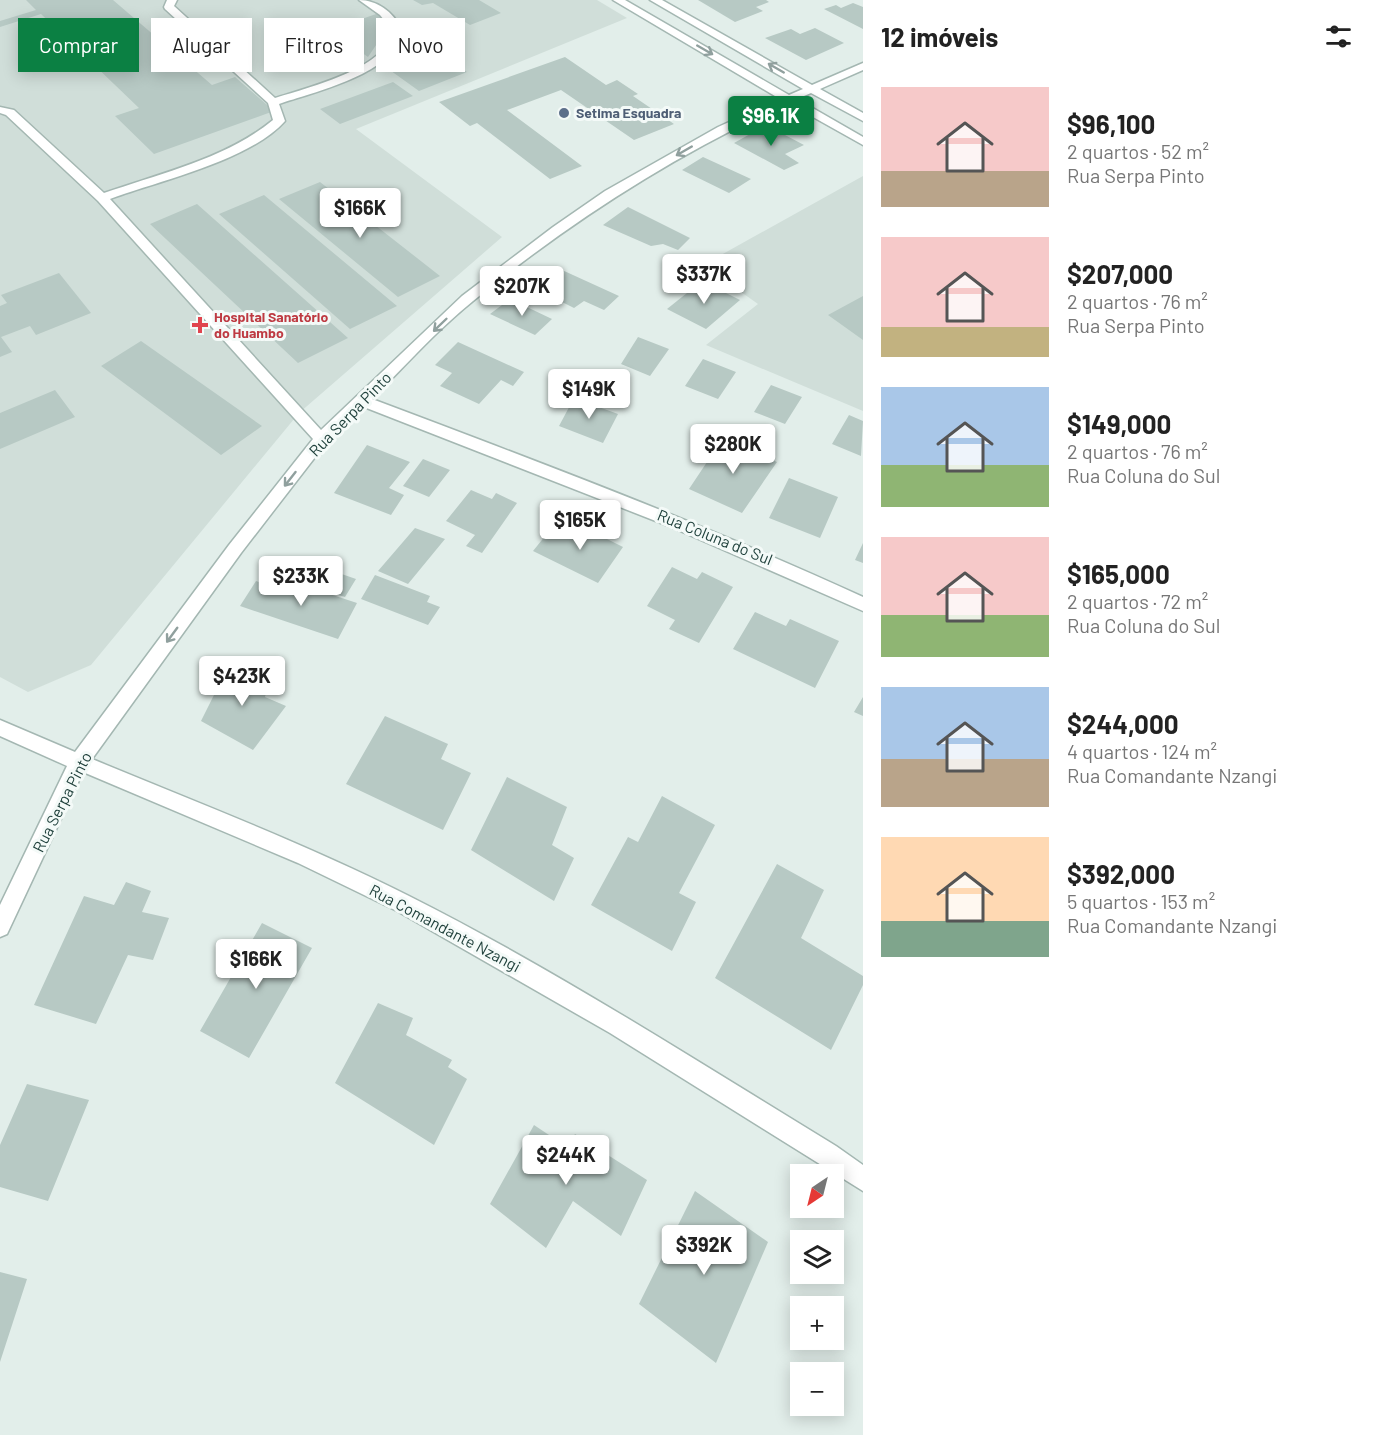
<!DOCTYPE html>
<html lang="pt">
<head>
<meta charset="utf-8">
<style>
  :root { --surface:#fff; --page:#f6f6f6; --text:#222; --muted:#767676; --accent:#0b8043 }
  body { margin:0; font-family:Barlow,sans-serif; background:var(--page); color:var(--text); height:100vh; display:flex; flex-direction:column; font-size:22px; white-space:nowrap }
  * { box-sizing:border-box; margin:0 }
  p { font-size:20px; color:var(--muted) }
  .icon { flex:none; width:33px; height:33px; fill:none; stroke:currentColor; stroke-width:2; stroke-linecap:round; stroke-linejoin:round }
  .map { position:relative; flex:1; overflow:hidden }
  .details { display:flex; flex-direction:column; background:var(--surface); width:510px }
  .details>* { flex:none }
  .hud { position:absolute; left:18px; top:18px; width:570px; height:54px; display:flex; gap:12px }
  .needle { width:39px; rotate:215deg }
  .fabs { position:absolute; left:790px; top:1164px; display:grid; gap:12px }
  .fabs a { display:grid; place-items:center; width:54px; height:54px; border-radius:0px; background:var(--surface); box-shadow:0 3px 15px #0003; font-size:30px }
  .price { position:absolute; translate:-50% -51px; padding:0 14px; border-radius:6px; background:#fff; color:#222; font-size:20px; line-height:39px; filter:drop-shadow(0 2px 3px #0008) }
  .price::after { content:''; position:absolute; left:50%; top:36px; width:18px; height:14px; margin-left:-9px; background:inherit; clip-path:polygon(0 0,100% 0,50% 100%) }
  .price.selected { background:var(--accent); color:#fff }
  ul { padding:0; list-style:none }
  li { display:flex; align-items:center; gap:18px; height:150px; padding:0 18px }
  li span { display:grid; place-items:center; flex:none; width:168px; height:120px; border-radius:0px; color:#555 }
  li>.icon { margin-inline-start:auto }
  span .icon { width:72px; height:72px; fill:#fffc; stroke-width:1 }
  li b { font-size:26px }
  h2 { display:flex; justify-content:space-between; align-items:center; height:72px; padding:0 18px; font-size:26px }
  .tag { padding:0 21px; border-radius:0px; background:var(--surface); box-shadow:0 3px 15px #0003; font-size:21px; line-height:54px }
  .tag.selected { background:var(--accent); color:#fff }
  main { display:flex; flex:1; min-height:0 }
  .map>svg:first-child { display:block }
</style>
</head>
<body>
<main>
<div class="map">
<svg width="863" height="1435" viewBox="0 0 863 1435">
  <rect width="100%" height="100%" fill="#e2eeea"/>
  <path fill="#d0ded9" d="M0,0H597L627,18L356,129L502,237L299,413L91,665L28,692L0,677Z
    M863,176V411L706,345L758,304L703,265Z"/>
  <path fill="#b7c9c4" d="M26,0H113L212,85L235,77L274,111L154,154L115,116L139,108L41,14L0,27V21L36,10Z
    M413,0H479L501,13L470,25L433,3L422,5Z
    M698,0H766L769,2L756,7L763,11L735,22Z
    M853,3L863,7V29L824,9L836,5L841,8Z
    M379,13L391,23L368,57L330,30Z
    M302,20L322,35L296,44L277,28Z
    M815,28L844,43L806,60L765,38L791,29L800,34Z
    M337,41L365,61L339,70L311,49Z
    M425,45L467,72L419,91L380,63Z
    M565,57L606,85L617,80L638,94L633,96L674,124L634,140L561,90L507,110L582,166L550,179L477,123L470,126L439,102Z
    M393,82L413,96L340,124L320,109Z
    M766,125L804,145L785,154L799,163L784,170L734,143Z
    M703,157L751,179L729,193L682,170Z
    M320,182L440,276L398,297L279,199Z
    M264,195L397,306L350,329L219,214Z
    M197,204L348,338L298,363L150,224Z
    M628,207L690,238L678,250L663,244L651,246L603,225Z
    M562,270L619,296L604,310L584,301L574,308L540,291Z
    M59,273L91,313L36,335L30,326L1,337L12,352L0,357V306L7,303L1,295Z
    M702,281L740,300L706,329L667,309Z
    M863,296V340L828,315Z
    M510,299L552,319L535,335L490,314Z
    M638,337L669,349L650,376L621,364Z
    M141,341L262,426L221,455L101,366Z
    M458,342L524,372L513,386L501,380L479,404L440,386L452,373L435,365Z
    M703,359L736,372L718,399L685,386Z
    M771,385L802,397L785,424L754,412Z
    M55,390L75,417L0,449V413Z
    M574,398L618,414L603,443L559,426Z
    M849,415L863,421L861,456L832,444Z
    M723,438L777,462L742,513L689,489Z
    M367,445L410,462L389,488L404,495L391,515L334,493Z
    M423,459L450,470L429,497L403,486Z
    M789,478L838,497L820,538L769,518Z
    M471,490L492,499L496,493L517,503L482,553L466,546L475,535L446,521Z
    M554,525L574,535L581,526L623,547L598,583L533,551Z
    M415,528L445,539L408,584L378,571Z
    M863,543V563L855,560Z
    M310,563L356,579L345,597L298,583Z
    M672,567L697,579L702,572L733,587L699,643L669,629L675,620L647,606Z
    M375,575L430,596L427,602L440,607L428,625L361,599Z
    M281,578L357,603L338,639L240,606L256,581L276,588Z
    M755,612L786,626L790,619L839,641L815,688L733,649Z
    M230,663L269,681L265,697L286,706L253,750L201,721Z
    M863,697V716L854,712Z
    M385,716L448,744L441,759L471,773L443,830L346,784Z
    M507,777L567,807L552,845L574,858L554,901L471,850Z
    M662,796L715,825L679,893L696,902L672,951L591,905L628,837L638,842Z
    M777,864L824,890L801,938L863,976V985L831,1050L715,978Z
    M126,882L151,891L142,912L169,918L153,960L128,955L96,1024L34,1005L84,896L114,905Z
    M262,923L312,948L249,1058L200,1031Z
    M378,1003L413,1018L406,1035L452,1060L448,1067L467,1079L434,1145L335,1083Z
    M27,1084L89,1100L48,1201L0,1187V1145Z
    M534,1125L567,1147L575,1134L647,1180L621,1236L573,1201L546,1248L490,1204Z
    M695,1191L768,1242L716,1363L639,1304Z
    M0,1272L27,1279L0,1362Z"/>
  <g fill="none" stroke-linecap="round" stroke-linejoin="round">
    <g stroke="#a4b7b2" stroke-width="3">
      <path id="minor" d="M167,0H177L174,6L275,98C302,89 400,66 389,26L380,15L359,0C377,0 393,12 401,28C404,72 311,93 279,104L285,121C251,160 159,181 110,199L321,430L462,296L553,227L605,191L718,127L780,99L613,0H625L789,95L803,89L650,0H662L812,85L863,63V70L820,89L863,113V121L811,93L797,99L863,137V145L788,103C674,155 571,221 473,301C437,330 405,366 372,399C537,461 702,523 863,597V611L671,527L364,407L326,443L241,553L92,759C198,803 306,844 409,896C556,970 695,1060 836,1146L863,1165V1191L610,1033L397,911L298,863L83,772L7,934L0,937V905L67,766L0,736V720L75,752L229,545L313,439L98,201L6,115L0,113V107L14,110L104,193C161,173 225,159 273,120L268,103L165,9L164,7Z"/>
    </g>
    <use href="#minor" fill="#fff" fill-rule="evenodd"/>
  </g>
  <defs><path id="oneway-shaft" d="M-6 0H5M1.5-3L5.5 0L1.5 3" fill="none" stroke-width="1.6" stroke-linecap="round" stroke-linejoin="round" transform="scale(1.5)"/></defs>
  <g stroke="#90a09e">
    <use href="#oneway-shaft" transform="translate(705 50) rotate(30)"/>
    <use href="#oneway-shaft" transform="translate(776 68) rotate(-150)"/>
    <use href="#oneway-shaft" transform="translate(684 151) rotate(150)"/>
    <use href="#oneway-shaft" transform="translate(440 325) rotate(136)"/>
    <use href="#oneway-shaft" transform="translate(290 479) rotate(128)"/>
    <use href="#oneway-shaft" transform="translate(172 635) rotate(126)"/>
  </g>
  <circle fill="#5c6f8a" stroke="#f4faf8" stroke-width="2" cx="564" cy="113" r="6"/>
  <path fill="#e0444e" stroke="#f4faf8" stroke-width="2" d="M197 316h6v6h6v6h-6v6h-6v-6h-6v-6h6z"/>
  <g text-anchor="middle" stroke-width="6" stroke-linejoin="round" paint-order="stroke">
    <g font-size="14" font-weight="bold" fill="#4e5e75" stroke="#f4faf8" text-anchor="start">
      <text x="576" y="118">Setima Esquadra</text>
    </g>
    <g font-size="14" font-weight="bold" fill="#be3a42" stroke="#f4faf8" text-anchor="start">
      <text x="214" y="322">Hospital Sanatório<tspan x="214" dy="16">do Huambo</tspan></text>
    </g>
    <g font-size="16" fill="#20413c" stroke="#f4faf8">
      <text transform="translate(350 414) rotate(-46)" y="6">Rua Serpa Pinto</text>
      <text transform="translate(715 537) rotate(22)" y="6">Rua Coluna do Sul</text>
      <text transform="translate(62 802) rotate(-63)" y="6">Rua Serpa Pinto</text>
      <text transform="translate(445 928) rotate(28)" y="6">Rua Comandante Nzangi</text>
    </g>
  </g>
</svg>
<div class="fabs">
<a><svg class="needle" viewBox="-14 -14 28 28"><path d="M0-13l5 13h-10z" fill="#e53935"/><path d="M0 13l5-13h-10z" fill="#767676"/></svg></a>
<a><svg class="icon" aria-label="layers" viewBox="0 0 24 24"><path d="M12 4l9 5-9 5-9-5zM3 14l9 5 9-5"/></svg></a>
<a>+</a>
<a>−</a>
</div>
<b class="price selected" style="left:771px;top:147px">$96.1K</b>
<b class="price" style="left:360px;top:239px">$166K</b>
<b class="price" style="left:704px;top:305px">$337K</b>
<b class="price" style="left:522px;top:317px">$207K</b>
<b class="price" style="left:589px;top:420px">$149K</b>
<b class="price" style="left:733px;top:475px">$280K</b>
<b class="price" style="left:580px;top:551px">$165K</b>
<b class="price" style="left:301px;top:607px">$233K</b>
<b class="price" style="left:242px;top:707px">$423K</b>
<b class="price" style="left:256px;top:990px">$166K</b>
<b class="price" style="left:566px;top:1186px">$244K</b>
<b class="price" style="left:704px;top:1276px">$392K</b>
<div class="hud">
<a class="tag selected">Comprar</a>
<a class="tag">Alugar</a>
<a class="tag">Filtros</a>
<a class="tag">Novo</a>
</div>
</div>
<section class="details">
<h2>12 imóveis<svg class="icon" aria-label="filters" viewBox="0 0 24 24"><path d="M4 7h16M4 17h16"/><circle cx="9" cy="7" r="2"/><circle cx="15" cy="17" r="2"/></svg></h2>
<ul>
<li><span style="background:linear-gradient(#f6c9c9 70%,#b9a48a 0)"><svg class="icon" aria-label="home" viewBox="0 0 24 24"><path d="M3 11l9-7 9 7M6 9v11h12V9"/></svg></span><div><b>$96,100</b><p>2 quartos · 52 m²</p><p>Rua Serpa Pinto</p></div></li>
<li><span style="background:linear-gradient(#f6c9c9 75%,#c2b280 0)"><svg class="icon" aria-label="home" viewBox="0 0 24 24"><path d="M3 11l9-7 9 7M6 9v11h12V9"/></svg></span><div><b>$207,000</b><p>2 quartos · 76 m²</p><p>Rua Serpa Pinto</p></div></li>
<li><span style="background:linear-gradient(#a9c7e8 65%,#8fb573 0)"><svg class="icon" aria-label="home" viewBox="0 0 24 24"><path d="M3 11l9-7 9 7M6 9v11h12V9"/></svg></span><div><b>$149,000</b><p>2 quartos · 76 m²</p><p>Rua Coluna do Sul</p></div></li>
<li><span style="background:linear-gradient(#f6c9c9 65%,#8fb573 0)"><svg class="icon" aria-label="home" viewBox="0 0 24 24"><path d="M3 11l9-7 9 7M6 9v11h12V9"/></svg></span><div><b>$165,000</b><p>2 quartos · 72 m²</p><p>Rua Coluna do Sul</p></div></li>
<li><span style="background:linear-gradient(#a9c7e8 60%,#b9a48a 0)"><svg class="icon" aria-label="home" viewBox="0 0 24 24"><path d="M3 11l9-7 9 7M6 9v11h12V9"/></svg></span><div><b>$244,000</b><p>4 quartos · 124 m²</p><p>Rua Comandante Nzangi</p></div></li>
<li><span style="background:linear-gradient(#ffd9b3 70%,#7fa58c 0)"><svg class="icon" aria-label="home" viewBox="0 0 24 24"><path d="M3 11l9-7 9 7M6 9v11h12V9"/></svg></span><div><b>$392,000</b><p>5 quartos · 153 m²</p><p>Rua Comandante Nzangi</p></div></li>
</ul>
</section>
</main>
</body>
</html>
